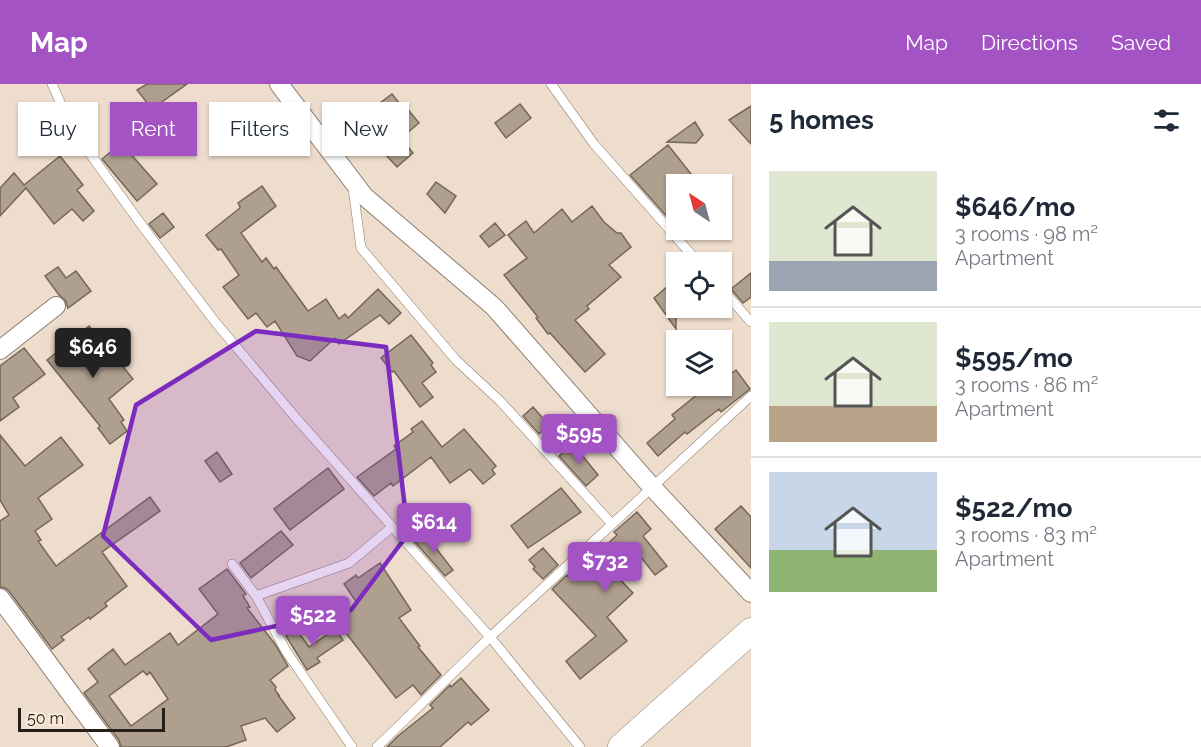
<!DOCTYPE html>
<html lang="en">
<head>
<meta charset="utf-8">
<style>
  :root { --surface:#fff; --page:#f2f2f3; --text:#1f2937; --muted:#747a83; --line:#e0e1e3; --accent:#a353c4 }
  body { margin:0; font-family:Raleway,sans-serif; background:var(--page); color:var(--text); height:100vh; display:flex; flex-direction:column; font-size:22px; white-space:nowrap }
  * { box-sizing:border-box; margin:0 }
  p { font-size:20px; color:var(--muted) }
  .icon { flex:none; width:33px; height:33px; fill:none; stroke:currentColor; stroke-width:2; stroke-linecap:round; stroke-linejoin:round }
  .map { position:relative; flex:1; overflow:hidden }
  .sheet { display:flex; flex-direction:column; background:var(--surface); width:450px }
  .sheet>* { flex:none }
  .guide { position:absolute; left:18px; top:18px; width:570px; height:54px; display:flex; gap:12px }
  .needle { width:39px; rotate:324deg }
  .tools { position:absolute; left:666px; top:90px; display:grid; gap:12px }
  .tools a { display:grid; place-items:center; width:66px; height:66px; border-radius:0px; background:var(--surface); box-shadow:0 2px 4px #0004; font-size:30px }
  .scale { position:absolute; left:18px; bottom:15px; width:147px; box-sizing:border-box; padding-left:6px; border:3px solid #251f19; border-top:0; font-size:16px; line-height:21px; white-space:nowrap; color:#251f19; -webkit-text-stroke:4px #fbeada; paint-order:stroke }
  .price { position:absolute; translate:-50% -51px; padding:0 14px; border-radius:6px; background:var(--accent); color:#fff; font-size:20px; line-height:39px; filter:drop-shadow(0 2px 3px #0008) }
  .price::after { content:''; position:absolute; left:50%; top:36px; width:18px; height:14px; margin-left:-9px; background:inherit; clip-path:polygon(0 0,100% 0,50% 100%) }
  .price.active { background:#222; color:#fff }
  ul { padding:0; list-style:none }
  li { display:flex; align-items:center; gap:18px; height:150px; padding:0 18px }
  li+li { border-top:2px solid var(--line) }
  li span { display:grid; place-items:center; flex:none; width:168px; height:120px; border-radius:0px; color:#555 }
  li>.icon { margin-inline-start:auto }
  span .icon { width:72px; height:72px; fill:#fffc; stroke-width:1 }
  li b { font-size:26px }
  h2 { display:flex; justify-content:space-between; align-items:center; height:72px; padding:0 18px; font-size:26px }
  .chip { padding:0 21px; border-radius:0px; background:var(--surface); box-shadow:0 2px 4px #0004; font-size:21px; line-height:54px }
  .chip.active { background:var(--accent); color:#fff }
  header { display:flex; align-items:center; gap:36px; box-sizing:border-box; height:84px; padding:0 30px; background:var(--accent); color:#fff }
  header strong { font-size:28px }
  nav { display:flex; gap:33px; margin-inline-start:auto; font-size:21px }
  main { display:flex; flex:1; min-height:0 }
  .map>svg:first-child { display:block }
</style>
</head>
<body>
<header>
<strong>Map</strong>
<nav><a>Map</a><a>Directions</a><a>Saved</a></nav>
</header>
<main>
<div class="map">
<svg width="751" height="663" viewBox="0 0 751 663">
  <rect width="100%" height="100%" fill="#eeddcd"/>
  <path fill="#af9f8f" stroke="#756657" stroke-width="1.5" fill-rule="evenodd" d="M147,0H187L152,25L137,6Z
    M392,10L404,25L406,23L419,39L401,54L376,22Z
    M520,20L531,34L506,54L495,39Z
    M751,22V60L729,36Z
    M695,38L703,51L696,59L667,58Z
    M403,57L413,69L397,83L386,71Z
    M121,59L157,100L137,117L102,75Z
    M668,61L699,100H676V129L669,135L630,91Z
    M60,72L83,101L77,106L94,127L83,137L72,125L54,140L26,104L0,132V104L14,89L24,101Z
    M436,98L456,112L445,129L427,110Z
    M262,102L276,122L241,149L262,178L266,174L274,185L276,183L308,227L326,215L339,235L345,230L348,234L378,205L401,229L389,240L380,231L339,260L335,254L310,277L297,272L275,237L267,243L256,229L248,235L223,203L239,191L221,165L218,166L206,151L240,124V123L238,119Z
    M592,122L604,138L617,149H621L631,163L609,181L621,193L587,222L589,225L575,236L605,270L585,288L550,249L548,250L536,234L538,233L504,191L527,174L508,151L526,137L534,149L562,125L572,138Z
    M163,129L174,143L160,154L149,140Z
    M495,139L505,151L489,163L480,152Z
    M58,183L66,194L76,187L91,207L68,224L65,216L59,211L45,192Z
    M751,189V213L743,219L731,205Z
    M676,195V245L654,214Z
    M89,242L133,295L109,315L124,336L121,338L127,347L110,360L98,344L100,342L47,276Z
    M411,251L433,279L431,281L436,288L422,299L433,313L420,323L394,287L392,288L381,274Z
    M24,264L45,290L13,314L19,323L0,337V282Z
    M736,286L750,305L721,328L719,325L687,350L685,348L658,372L647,359L675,335L672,331L708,302H722V297Z
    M533,323L549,341L539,350L523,332Z
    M422,337L442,363L464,345L496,382L492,386L495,390L483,400L470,385L450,399L431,373L393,402L391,399L374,412L357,393L396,365L394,362L413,348L411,345Z
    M0,351L25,382L61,353L83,381L38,414L52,435L35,447L41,456L38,457L56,482L150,413L160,427L102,468L127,502L105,519L107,522L90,535L89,533L61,553L64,556L52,565L9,507L5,504L0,503V437L9,431L0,416Z
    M573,360L598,391L586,402L559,372Z
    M217,368L232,390L220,398L205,377Z
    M328,384L344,405L290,446L274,425Z
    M561,404L581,428L528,464L511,442Z
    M741,422L751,433V484L715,445Z
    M637,428L651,445L643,452L667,482L655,491L632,462L608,483L633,509L607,533L627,557L580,595L566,577L596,552L552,505L567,491L571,495L617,451L614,448Z
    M408,432L411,435L412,434L422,447L412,455L398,439Z
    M281,447L293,461L251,494L240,479Z
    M425,450L453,486L445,492L414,457Z
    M543,464L558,481L543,495L533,485L535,483L529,476Z
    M380,479L411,526L399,534L420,562L418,563L441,591L421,611L413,601L396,614L336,536L357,519L344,500L356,491L358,494Z
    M227,485L246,510L243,512L250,523L247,524L275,560L288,582L270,596L276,603L275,606L279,611H278L295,634L277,648L265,634L241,642L246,656L226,663H121L119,656L84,609L98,598L88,585L113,565L125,581L170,549L178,561L218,530L199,505ZM143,587L147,591L150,588L168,615L131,642L109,612Z
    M296,545L309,563L335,545L343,556L317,574L320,578L307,586L286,552Z
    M461,594L489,626L471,641L468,638L440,663H387L398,652L433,624L430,621L450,601L451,603Z"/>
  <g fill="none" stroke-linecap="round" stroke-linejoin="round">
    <g stroke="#8c7d6e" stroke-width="10">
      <path id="lane" d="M52,0L72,45L146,147L216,239L296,334L490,553L580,663
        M551,0L594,60L698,178
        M353,104L361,164L456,276L500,317L612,440
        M722,205L751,238
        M232,480L256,512L286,567L352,663
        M256,512L349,479L392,443
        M377,663L490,553L751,312"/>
    </g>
    <g stroke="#8c7d6e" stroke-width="20">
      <path id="street" d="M279,0L364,112L494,223L652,403L751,509
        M0,266L56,222
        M0,514L110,663"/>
    </g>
    <g stroke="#8c7d6e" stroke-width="27">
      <path id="secondary" d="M621,663L751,547"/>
    </g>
    <use href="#lane" stroke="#fff" stroke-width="9"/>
    <use href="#street" stroke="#fff" stroke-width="18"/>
    <use href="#secondary" stroke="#fff" stroke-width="26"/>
  </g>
  <path fill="#7b2cbf" fill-opacity="0.2" stroke="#7b2cbf" stroke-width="4.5" stroke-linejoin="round" d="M256,247L386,263L408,450L351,526L211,556L103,452L136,321Z"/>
</svg>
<div class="tools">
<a><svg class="needle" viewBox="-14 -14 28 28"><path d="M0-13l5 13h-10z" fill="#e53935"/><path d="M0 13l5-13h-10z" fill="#747a83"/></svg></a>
<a><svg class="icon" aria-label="locate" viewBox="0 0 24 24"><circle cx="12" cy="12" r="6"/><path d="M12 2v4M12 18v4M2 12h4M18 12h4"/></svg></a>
<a><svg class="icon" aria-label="layers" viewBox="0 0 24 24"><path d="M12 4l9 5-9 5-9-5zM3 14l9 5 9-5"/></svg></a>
</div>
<div class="scale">50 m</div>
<b class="price active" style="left:93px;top:295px">$646</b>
<b class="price" style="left:579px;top:381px">$595</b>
<b class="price" style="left:434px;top:470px">$614</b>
<b class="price" style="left:605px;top:509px">$732</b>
<b class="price" style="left:313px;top:563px">$522</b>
<div class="guide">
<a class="chip">Buy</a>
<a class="chip active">Rent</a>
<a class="chip">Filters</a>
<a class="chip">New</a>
</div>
</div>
<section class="sheet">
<h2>5 homes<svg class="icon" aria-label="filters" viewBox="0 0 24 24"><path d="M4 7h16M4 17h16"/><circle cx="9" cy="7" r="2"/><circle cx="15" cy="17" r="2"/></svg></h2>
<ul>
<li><span style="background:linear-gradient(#dfe7d0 75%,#9aa5b1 0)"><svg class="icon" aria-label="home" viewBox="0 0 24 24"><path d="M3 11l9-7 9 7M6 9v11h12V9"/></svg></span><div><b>$646/mo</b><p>3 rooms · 98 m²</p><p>Apartment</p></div></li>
<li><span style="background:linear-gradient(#dfe7d0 70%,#b9a48a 0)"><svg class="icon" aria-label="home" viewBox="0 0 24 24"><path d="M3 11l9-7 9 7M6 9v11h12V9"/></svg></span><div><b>$595/mo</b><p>3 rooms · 86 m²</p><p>Apartment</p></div></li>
<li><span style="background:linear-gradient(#c9d6e8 65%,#8fb573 0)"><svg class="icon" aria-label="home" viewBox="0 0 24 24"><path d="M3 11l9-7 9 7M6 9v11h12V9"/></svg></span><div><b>$522/mo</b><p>3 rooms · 83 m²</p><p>Apartment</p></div></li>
</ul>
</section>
</main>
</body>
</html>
